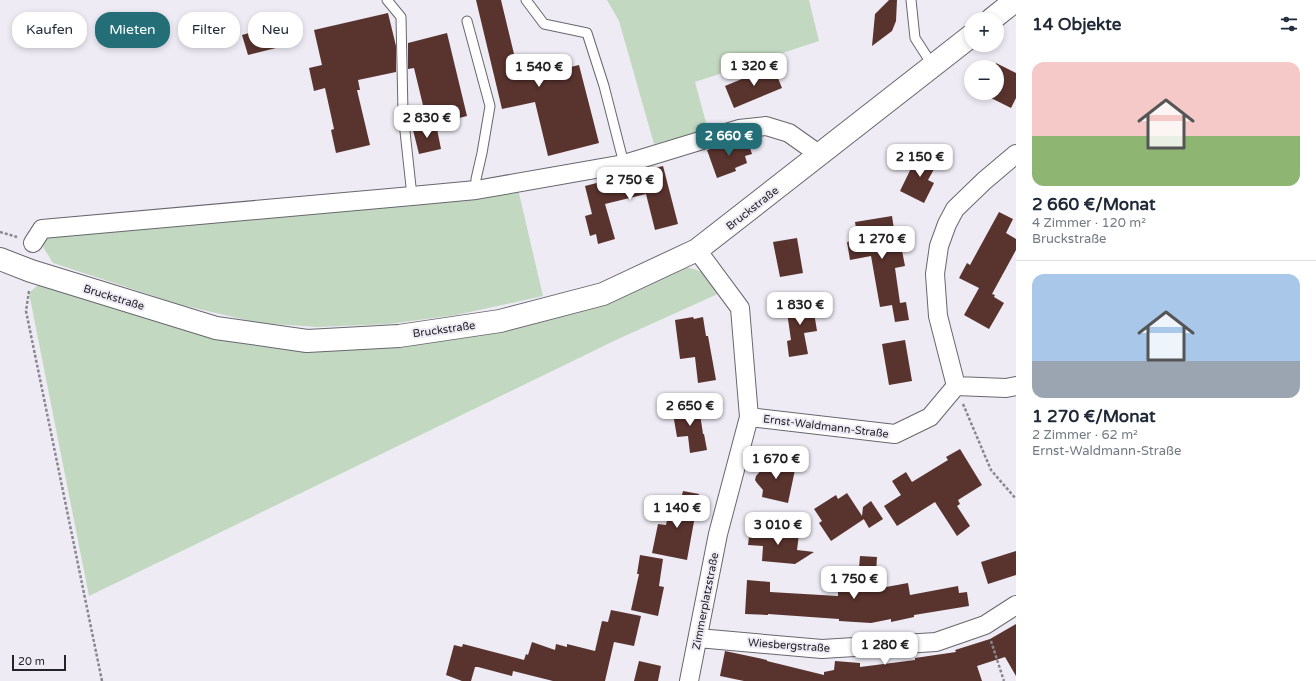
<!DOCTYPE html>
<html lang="de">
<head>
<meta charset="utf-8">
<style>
  :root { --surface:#fff; --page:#f6f6f7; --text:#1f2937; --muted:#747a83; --line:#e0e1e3; --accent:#246e77 }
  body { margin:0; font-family:"Varela Round",sans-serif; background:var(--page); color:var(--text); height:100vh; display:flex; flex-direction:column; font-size:15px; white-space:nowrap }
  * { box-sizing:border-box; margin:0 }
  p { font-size:13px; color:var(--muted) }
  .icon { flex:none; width:22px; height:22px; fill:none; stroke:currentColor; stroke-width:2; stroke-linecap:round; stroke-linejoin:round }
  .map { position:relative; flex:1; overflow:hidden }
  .drawer { display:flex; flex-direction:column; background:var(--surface); width:300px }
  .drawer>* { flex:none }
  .guide { position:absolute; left:12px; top:12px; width:380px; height:36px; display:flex; gap:8px }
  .tools { position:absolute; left:964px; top:12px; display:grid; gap:8px }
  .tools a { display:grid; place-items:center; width:40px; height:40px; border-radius:50%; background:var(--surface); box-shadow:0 2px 6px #0003; font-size:20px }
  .scale { position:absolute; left:12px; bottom:10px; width:54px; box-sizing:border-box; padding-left:4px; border:2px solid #252428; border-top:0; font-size:11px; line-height:14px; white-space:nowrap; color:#252428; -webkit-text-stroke:3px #eeebf5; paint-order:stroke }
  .price { position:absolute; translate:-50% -34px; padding:0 9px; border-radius:8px; background:#fff; color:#222; font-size:13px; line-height:26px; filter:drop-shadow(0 1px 2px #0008) }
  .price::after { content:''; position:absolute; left:50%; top:24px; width:12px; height:9px; margin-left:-6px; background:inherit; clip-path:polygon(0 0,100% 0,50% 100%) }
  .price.active { background:var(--accent); color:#fff }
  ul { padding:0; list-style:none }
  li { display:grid; align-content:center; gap:8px; height:212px; padding:0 16px }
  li+li { border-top:1px solid var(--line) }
  li span { display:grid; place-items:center; height:124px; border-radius:12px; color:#555 }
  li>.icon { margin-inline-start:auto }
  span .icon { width:72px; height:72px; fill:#fffc; stroke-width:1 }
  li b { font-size:17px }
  h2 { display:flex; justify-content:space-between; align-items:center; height:48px; padding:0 16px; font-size:17px }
  .chip { padding:0 14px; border-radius:16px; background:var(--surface); box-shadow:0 2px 6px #0003; font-size:14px; line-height:36px }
  .chip.active { background:var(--accent); color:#fff }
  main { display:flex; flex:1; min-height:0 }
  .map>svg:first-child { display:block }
</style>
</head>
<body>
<main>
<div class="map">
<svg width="1016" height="681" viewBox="0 0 1016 681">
  <rect width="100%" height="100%" fill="#eeebf5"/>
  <path fill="#c3d8c1" d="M607,0H809L819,41L695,82L708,130L654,144L619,21Z
    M518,189L543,296L456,315L389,324L317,327L258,323L178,304L53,263L43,247L47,237Z
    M684,267C706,271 708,275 722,292L616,340L89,596L29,293L47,277L134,309L370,345Z"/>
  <path fill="#59332e" d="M476,0H501L520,79L579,65L599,143L548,156L535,102L502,109Z
    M889,0H897L896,21L892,31L872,46L875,14Z
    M388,13L396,46V72L358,80L360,90H357L370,145L336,153L331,130L334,129L325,88L314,91L309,68L322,65L314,30Z
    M274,26L280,47L248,55L242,35Z
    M447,33L467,116L428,126L414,68L408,69V43Z
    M996,63L1016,73V98L1011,108L991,98L993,94L991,93H997V67H994Z
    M773,66L782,88L734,108L725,86Z
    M436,124L441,149L419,154L413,130Z
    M747,139L752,154L745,156L747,163L735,168L736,171L717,178L707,150L729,143V146Z
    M919,152L938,162L928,180L934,183L924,203L900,191Z
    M663,166L678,224L655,230L646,194L605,204L615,239L598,244L596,234L590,236L585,216L592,214L585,186Z
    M999,212L1013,219L1006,233L1016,239V250L992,294L995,295L994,297L1004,303L989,329L964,315L979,288L959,278L967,263L970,265Z
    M892,216L895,236L899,235L905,266L895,268L900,303L906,302L909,320L895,322L892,305L880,307L871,256L850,260L847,242L858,240L855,222Z
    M797,238L803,273L780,277L773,242Z
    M812,300L817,331L804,333L808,354L789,357L787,341L791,340L786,305Z
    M693,317L694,319L703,317L706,336H708L716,380L698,383L695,357L680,359L675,320Z
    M905,340L912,381L889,385L882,344Z
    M697,405L698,414H700L703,434H704L707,450L690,453L688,436L677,437L672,408Z
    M960,449L982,485L958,500L960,504L957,506L970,526L957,536L935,502L897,526L884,506L901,495L892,481L906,472L912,482L948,460L946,457Z
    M766,458L796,465L788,503L762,497L763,490L757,483L755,480L756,476L763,468Z
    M683,491L699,494L687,560L652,553L658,524L666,525L670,505L679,507Z
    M847,493L864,519L831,541L819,523L822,521L814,509L836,495L838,499Z
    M871,501L883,519L869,528L862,516L863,507Z
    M750,529L799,534L797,550L814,552L795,564L762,561L763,546L748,545Z
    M1016,551V575L988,584L981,562Z
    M640,555L663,559L659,586L664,587L658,616L631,610L639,574H637Z
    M860,556L877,557L875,589L908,583L910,595L958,586L959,593L967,592L969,606L914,615V617L891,622V619L871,623L839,621V619L768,614V615L745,614L747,580L770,582V592L838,596V586L844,587L845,578L858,580Z
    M611,610L641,616L634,646L614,642L605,681H553L513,671L512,676L478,667H475L471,681H462L446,675L454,645L462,647L463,644L524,660L526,654L528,655L532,642L555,650L556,644L567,647V644L595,651L602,621L608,622Z
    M1016,624V676L1005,657L977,666L982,681H744L720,676L725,651L767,660V661L824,675V672L834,670L835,661L860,663V667L915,660V658L956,652L955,650L990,639Z
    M639,661L661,666L658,681H634Z"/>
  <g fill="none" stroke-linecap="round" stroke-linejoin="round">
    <g stroke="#68666f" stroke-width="11">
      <path id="service" d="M387,0L401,17L403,113L412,196
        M526,0L544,24L587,33L604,86L624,164
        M911,0L915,38L933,66
        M467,21L490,106L482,153L476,179V190"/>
    </g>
    <g stroke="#68666f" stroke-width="20">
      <path id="minor" d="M33,243L42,229L412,196L476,190L624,164L739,129L766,126L789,133L820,155
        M956,386L1006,388L1016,386
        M749,417L895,434L930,417L956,386L938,316L935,274L939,246L947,224L955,209L984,181L1016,154
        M698,638L822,649L936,642L985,625L1016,605
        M689,681L718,534L749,417L740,308L697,250"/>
    </g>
    <g stroke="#68666f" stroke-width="24">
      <path id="tertiary" d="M992,19L1016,0
        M0,259L31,271L216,328L307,341L399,336L500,321L603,294L697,250L971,36"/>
    </g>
    <path stroke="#89878e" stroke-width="2.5" stroke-dasharray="3 2" stroke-linecap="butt" d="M0,232L17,237
      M29,291L26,311L102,681
      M963,404L991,470L1016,499
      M991,641L1004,681"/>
    <use href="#service" stroke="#fff" stroke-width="9"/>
    <use href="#minor" stroke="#fff" stroke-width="18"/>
    <use href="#tertiary" stroke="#fff" stroke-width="22"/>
  </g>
  <g text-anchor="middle" stroke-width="4" stroke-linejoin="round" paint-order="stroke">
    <g font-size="11" fill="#252428" stroke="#eeebf5">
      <text transform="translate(752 208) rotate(-38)" y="4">Bruckstraße</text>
      <text transform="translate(114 297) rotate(17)" y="4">Bruckstraße</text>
      <text transform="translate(444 329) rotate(-8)" y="4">Bruckstraße</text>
      <text transform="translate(826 426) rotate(7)" y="4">Ernst-Waldmann-Straße</text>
      <text transform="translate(705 601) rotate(-79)" y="4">Zimmerplatzstraße</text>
      <text transform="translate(789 645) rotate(4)" y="4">Wiesbergstraße</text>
    </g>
  </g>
</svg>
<div class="tools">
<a>+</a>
<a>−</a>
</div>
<div class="scale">20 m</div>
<b class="price" style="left:754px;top:87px">1 320 €</b>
<b class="price" style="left:539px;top:88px">1 540 €</b>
<b class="price" style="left:427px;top:139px">2 830 €</b>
<b class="price active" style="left:729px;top:157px">2 660 €</b>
<b class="price" style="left:920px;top:178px">2 150 €</b>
<b class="price" style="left:630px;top:201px">2 750 €</b>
<b class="price" style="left:882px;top:260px">1 270 €</b>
<b class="price" style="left:800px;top:326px">1 830 €</b>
<b class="price" style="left:690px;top:427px">2 650 €</b>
<b class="price" style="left:776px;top:480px">1 670 €</b>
<b class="price" style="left:677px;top:529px">1 140 €</b>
<b class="price" style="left:778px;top:546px">3 010 €</b>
<b class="price" style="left:854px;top:600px">1 750 €</b>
<b class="price" style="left:885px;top:666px">1 280 €</b>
<div class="guide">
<a class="chip">Kaufen</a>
<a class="chip active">Mieten</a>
<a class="chip">Filter</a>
<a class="chip">Neu</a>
</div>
</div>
<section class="drawer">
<h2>14 Objekte<svg class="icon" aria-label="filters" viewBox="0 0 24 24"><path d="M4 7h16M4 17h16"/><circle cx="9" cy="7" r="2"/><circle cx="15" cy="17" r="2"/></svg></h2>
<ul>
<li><span style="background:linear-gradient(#f6c9c9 60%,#8fb573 0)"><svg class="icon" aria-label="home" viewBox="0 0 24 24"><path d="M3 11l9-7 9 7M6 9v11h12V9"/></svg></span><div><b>2 660 €/Monat</b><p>4 Zimmer · 120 m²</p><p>Bruckstraße</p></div></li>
<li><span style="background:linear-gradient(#a9c7e8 70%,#9aa5b1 0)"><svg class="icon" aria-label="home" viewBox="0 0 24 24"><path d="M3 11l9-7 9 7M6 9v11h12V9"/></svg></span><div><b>1 270 €/Monat</b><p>2 Zimmer · 62 m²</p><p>Ernst-Waldmann-Straße</p></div></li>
</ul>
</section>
</main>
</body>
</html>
